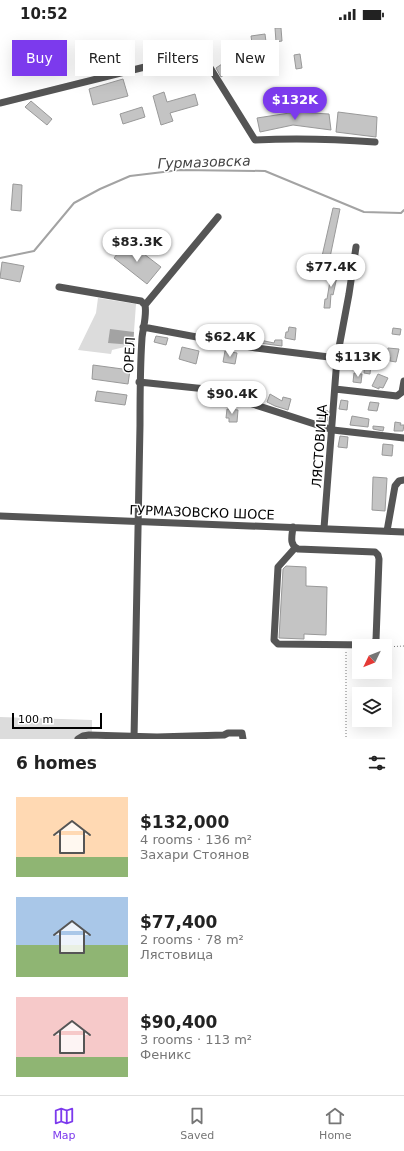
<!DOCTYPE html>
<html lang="en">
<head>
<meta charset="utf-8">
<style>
  :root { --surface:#fff; --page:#f6f6f6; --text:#222; --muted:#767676; --line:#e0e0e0; --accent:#7c3aed }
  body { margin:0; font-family:"DejaVu Sans",sans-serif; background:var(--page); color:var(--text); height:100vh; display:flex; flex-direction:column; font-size:15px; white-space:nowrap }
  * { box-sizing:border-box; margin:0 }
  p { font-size:13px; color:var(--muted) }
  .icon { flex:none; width:22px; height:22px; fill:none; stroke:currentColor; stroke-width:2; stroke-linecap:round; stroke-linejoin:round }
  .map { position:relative; height:711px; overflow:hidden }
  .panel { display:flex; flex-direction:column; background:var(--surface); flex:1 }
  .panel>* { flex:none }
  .hud { position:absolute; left:12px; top:12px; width:380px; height:36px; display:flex; gap:8px }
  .needle { width:26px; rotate:227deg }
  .buttons { position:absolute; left:352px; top:611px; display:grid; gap:8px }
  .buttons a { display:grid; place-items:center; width:40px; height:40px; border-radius:0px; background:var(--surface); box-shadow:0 4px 16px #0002; font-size:20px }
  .scale { position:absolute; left:12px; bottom:10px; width:90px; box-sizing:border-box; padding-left:4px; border:2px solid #000; border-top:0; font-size:11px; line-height:14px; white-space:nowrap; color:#000; -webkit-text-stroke:3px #fff; paint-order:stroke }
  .price { position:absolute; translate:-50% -34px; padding:0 9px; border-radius:14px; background:#fff; color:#222; font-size:13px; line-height:26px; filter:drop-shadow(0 1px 2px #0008) }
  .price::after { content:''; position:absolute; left:50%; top:24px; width:12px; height:9px; margin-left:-6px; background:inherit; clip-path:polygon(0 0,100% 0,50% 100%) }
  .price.active { background:var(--accent); color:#fff }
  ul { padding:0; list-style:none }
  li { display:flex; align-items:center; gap:12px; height:100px; padding:0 16px }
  li span { display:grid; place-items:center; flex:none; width:112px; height:80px; border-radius:0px; color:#555 }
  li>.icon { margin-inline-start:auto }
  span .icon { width:48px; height:48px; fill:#fffc; stroke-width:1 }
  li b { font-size:17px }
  h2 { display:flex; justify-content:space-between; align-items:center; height:48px; padding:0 16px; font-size:17px }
  .pill { padding:0 14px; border-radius:0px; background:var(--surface); box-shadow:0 4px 16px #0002; font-size:14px; line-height:36px }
  .pill.active { background:var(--accent); color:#fff }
  .status { display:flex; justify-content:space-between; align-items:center; height:28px; padding:0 20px; background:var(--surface); direction:ltr }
  .status svg { height:11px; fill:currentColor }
  .dock { display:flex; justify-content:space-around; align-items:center; height:56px; border-top:1px solid var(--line); background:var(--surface); font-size:11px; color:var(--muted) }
  .dock a { display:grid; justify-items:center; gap:2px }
  .dock .active { color:var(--accent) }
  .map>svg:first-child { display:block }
</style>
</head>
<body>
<div class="status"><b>10:52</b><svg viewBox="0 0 49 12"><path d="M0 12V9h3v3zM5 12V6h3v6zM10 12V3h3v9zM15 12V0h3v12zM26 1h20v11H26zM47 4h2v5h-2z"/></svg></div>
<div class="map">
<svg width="404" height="711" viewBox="0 0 404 711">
  <rect width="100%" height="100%" fill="#fff"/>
  <path fill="#dcdcdc" d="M98,270L136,276L133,317L112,322L111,326L78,322L96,285Z
    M0,689L92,692V706L85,707L89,711H0Z"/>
  <path fill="#a3a3a3" d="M110,301L134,304L133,317L108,315Z"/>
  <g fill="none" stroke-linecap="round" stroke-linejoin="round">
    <path stroke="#a3a3a3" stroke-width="2" d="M0,230L34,223L74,175L100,161L130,148L180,142L265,143L364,184L401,185L404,182"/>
  </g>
  <path fill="#c4c4c4" stroke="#999" d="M275,0H281L282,13L276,14Z
    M265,6L266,14L252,15L251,8Z
    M300,26L302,40L296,41L294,27Z
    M222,36L228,44L221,49L216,40Z
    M123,51L128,68L93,77L89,61Z
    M164,64L167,74L195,66L198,77L170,85L173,93L161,97L153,68Z
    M31,73L52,91L47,97L25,79Z
    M142,79L145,89L123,96L120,86Z
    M296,84L329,86L331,102L293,97L260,104L257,90Z
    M338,84L377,89L376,109L336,104Z
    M13,156L22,157L21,183L11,182Z
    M333,180L340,181L328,239L320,237Z
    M127,213L161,239L147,256L114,230Z
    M2,234L24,238L20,254L0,250Z
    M330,243L338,244L333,267L331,266L330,280H324L325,271H327L330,253H329Z
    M289,299L296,300L295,312L285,310L286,304H288Z
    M393,300L401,301L400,307L392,306Z
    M156,308L168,310L166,317L154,314Z
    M245,308L253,310L252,314L244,313Z
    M260,312L274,315L275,312H282V318L259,315Z
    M356,318L365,319L364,328L355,327Z
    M182,319L199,323L196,336L179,331Z
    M388,320L399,321L396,334L390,333V329H387Z
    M225,323L237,325L235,336L223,334Z
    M365,334L371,335L370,346L364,345Z
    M93,337L130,342L128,356L92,351Z
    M354,345L362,346L361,355L353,354Z
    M378,346L388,350L383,360L379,359V361L372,358Z
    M236,355L245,356L244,365L236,364Z
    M97,363L127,367L125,377L95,373Z
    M270,366L282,373L283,369L291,371L288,382L275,378L267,374Z
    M341,372L348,373L347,382L339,381Z
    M370,374L379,375L377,383L368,382Z
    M227,381L238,382L237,394H229V390H226Z
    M322,381L328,383L327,393L319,391Z
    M352,388L369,391L368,399L350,397Z
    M395,394L401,395L400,397H404L403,403H394Z
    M373,398L384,399L383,403L373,401Z
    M340,408L348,409L347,420L338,419Z
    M383,416L393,417L392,428L382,427Z
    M373,449L387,450L385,483L372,482Z
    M286,538L306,539V558L327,559L326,607L304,606V611L279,610L283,541Z"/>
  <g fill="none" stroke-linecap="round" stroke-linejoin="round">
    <path stroke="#777" stroke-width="1" stroke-dasharray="1 2" stroke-linecap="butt" d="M385,619L404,618
      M346,624V711"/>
    <path stroke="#555" stroke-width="7" d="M0,75L201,25L255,112C296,110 334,111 375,114
      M59,259L141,273L145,277
      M143,299L256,320L337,330
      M139,354L206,361L333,402L404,410
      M335,361L397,368L402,364L404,353
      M0,488L404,504
      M293,499C292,508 289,517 298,521L375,524L378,527L379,531L376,612L371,617L278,616L274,612L278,539L295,520
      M324,500L337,330L349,266L356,219
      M387,503L395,458L399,453L404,452
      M78,711L83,708L89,707L157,709L224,707L228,705H242L243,711
      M134,711L140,397C140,368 140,339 142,310C143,300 147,287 145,277L218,189"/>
  </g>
  <g text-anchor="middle" stroke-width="3" stroke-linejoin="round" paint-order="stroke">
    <g font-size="13" fill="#000" stroke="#fff">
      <text transform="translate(129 327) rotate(-87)" y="5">ОРЕЛ</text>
      <text transform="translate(319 418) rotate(-86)" y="5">ЛЯСТОВИЦА</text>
      <text transform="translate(202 484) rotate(2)" y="5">ГУРМАЗОВСКО ШОСЕ</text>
    </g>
    <g font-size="14" font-style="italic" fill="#444" stroke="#fff">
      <text transform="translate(204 134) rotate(-2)" y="5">Гурмазовска</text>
    </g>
  </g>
</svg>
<div class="buttons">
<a><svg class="needle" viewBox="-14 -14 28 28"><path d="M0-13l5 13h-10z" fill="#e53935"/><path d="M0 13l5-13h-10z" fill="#767676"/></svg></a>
<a><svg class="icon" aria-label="layers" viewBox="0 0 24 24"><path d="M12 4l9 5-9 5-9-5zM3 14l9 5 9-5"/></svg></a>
</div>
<div class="scale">100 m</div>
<b class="price active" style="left:295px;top:93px">$132K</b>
<b class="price" style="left:137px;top:235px">$83.3K</b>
<b class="price" style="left:331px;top:260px">$77.4K</b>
<b class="price" style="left:230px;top:330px">$62.4K</b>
<b class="price" style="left:358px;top:350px">$113K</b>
<b class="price" style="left:232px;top:387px">$90.4K</b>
<div class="hud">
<a class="pill active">Buy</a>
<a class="pill">Rent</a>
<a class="pill">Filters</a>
<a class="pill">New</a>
</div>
</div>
<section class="panel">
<h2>6 homes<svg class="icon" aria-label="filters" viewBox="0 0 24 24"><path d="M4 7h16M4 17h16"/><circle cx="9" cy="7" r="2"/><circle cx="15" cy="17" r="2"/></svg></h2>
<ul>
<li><span style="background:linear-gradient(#ffd9b3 75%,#8fb573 0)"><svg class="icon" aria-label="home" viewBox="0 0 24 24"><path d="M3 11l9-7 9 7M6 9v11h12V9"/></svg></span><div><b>$132,000</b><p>4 rooms · 136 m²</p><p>Захари Стоянов</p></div></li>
<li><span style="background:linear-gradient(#a9c7e8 60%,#8fb573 0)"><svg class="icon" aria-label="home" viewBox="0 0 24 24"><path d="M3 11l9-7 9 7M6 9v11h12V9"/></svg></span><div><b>$77,400</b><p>2 rooms · 78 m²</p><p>Лястовица</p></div></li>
<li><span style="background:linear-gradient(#f6c9c9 75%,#8fb573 0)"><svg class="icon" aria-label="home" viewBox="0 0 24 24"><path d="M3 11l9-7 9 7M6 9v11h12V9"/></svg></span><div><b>$90,400</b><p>3 rooms · 113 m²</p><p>Феникс</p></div></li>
</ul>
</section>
<nav class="dock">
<a class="active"><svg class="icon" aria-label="map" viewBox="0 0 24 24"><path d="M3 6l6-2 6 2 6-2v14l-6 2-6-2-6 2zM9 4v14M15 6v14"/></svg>Map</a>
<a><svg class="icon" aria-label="saved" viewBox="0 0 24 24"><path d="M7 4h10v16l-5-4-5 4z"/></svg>Saved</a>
<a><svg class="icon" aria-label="home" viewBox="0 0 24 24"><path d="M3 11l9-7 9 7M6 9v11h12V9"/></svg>Home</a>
</nav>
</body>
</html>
